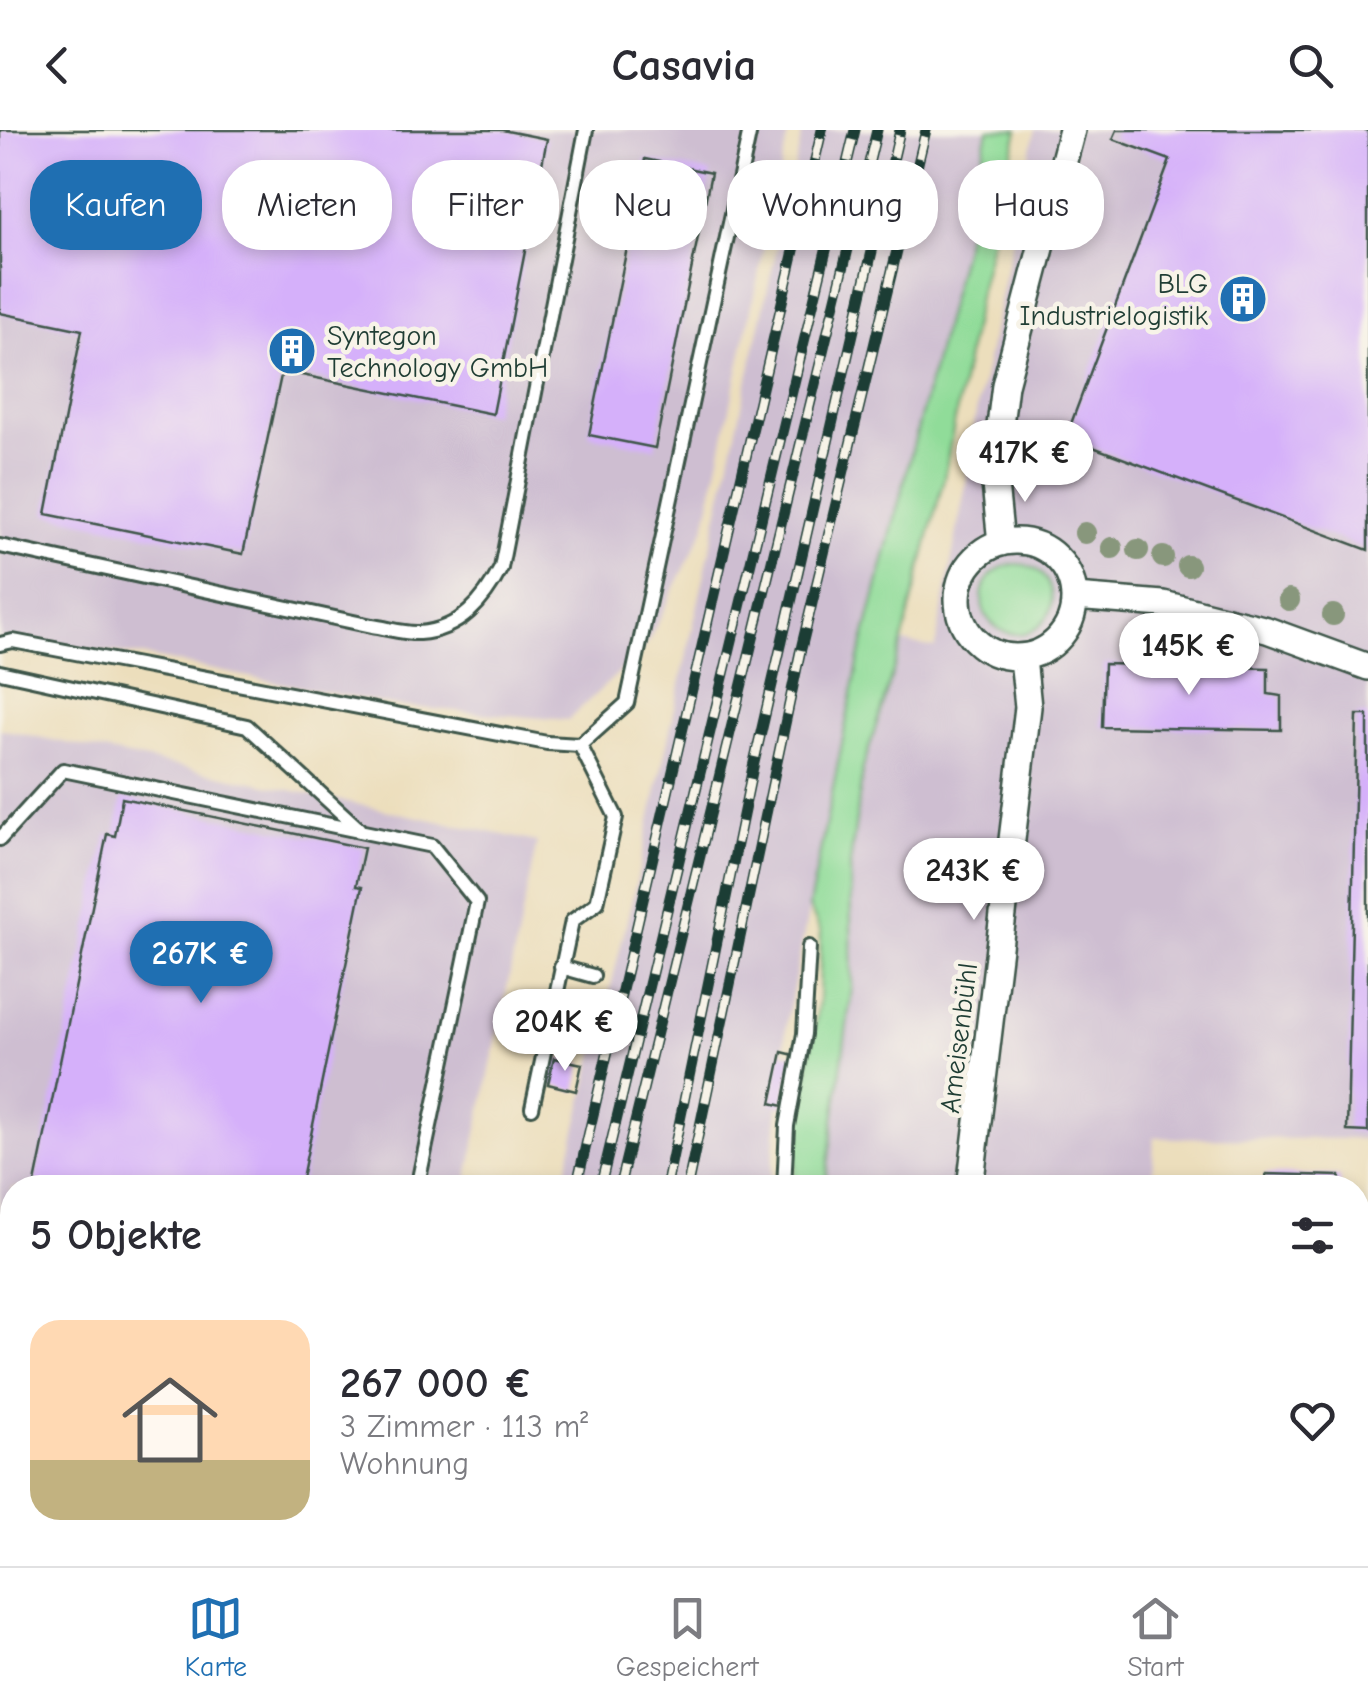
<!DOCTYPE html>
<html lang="de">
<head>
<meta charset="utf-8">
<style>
  :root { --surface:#fff; --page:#f2f2f3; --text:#2b2b33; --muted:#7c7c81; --line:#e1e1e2; --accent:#1f6fb2 }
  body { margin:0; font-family:"Comic Neue",sans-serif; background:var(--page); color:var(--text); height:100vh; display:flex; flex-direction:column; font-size:38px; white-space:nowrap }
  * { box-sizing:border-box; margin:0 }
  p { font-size:32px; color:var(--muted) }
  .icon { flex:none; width:55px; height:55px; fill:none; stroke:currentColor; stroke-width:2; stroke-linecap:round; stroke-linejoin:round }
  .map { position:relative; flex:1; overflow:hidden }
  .sheet { position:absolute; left:0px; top:1045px; width:1370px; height:392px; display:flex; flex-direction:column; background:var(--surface); border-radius:40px 40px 0 0; box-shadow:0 5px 15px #0003 }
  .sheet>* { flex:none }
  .top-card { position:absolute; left:30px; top:30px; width:1310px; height:90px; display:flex; gap:20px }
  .price { position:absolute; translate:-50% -85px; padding:0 22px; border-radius:35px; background:#fff; color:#222; font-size:32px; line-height:65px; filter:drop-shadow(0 2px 5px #0008) }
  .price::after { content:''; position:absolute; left:50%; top:60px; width:30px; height:22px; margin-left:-15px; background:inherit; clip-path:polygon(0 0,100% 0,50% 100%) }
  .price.selected { background:var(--accent); color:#fff }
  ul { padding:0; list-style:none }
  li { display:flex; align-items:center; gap:30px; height:250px; padding:0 30px }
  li+li { border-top:2px solid var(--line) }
  li span { display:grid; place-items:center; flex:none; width:280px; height:200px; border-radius:30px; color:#555 }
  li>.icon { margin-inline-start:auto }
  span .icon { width:120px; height:120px; fill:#fffc; stroke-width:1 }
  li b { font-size:42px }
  h2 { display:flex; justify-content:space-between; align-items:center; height:120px; padding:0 30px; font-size:42px }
  .pill { padding:0 35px; border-radius:40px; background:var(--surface); box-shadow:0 5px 15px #0003; font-size:35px; line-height:90px }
  .pill.selected { background:var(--accent); color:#fff }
  header { display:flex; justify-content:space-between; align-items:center; height:130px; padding:0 30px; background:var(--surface); font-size:45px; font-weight:700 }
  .dock { display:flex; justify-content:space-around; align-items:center; height:140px; border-top:2px solid var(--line); background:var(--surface); font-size:28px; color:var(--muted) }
  .dock a { display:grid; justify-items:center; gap:5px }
  .dock .selected { color:var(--accent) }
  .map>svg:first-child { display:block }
</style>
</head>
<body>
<header><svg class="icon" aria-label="back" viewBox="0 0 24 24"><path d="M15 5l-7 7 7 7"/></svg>Casavia<svg class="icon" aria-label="search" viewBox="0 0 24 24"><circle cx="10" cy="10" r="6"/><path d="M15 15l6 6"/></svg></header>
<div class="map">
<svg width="1368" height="1436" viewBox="0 0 1368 1436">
  <rect width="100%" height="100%" fill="#f7f3e8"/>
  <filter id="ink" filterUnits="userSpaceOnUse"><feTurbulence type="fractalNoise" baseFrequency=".01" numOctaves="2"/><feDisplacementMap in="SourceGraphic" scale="20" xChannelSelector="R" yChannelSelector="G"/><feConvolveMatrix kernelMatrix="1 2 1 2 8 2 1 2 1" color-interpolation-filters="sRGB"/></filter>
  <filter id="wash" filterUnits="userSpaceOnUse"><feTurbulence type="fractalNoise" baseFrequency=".0048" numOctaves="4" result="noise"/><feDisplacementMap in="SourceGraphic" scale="40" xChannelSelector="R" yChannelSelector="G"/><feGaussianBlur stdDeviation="2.25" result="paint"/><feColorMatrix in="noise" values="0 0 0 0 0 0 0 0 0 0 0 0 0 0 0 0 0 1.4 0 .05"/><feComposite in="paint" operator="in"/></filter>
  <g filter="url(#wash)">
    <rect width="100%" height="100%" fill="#ecdebc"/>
    <path fill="#cebed1" d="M0,0H789L705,397L645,518L568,590L396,576L143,526L0,511Z
      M803,0H988L964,116L859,529L787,889L770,1057L562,1058L637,749Z
      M1035,0H1368V1009L1154,1008L1152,1057L825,1058L852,858L850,734L863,638L902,512L935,518L967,348V326Z
      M0,599L537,712L466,1057L12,1058V1425H391L388,1436H0Z
      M434,1425H557L555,1436H431Z
      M583,1425H676V1436H582Z"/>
    <path fill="#90dc99" stroke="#588c66" stroke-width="2.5" d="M988,0H1018L979,162L944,348L902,512L863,638L850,734L852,858L825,1057H793L799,994L819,871L821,802L809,777L859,529L964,116Z
      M982 469a35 35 0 1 1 70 0a35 35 0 1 1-70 0Z"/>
    <g id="blocks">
      <path fill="#d5b0fa" d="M0,0H502L547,9L493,284L282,241L243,424L46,384L82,200L0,183Z
        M1117,0H1368V420L1066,307L1170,30L1113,9Z
        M645,29L711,43L655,318L589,305Z
        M1104,534L1268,538V564L1281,566V600L1102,597Z
        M1357,585H1368V1002L1347,1001Z
        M122,668L364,718L356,756L362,757L300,1058H34L107,704L115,706Z
        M782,922L794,925L783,976L771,973Z
        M554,928L582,934L576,961L548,954Z
        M1266,1044L1340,1046V1058H1265Z
        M11,1172L12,1425H314L311,1436H0V1209L3,1210Z
        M1154,1425H1192V1436H1154Z"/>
    </g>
  </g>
  <g filter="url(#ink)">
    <use href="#blocks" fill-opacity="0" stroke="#3e5548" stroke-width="2.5"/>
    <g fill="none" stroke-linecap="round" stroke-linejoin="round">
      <g stroke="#3e5548" stroke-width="18">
        <path id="lane" d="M0,416L372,496C387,498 405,504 419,503C460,500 484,471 501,438L586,0
          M0,514L13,511L547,613L580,615L616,687L597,773L572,791L532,978
          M0,542L247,596L359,699
          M580,615L627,573L750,0
          M0,709L63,640L432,716L477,772L417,1058
          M561,837L593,846
          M784,1058L787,996L804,904L809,817
          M746,1425L747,1436
          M1017,1425L1032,1436
          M1348,1425L1368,1428
          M339,1436L341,1425
          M1302,1436L1325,1425"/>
      </g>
      <g stroke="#3e5548" stroke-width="30">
        <path id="street" d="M958 469a58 58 0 1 1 116 0a58 58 0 1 1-116 0Z
          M1001,413L994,344L1005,255L1072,0
          M1075,467L1163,474L1267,500L1368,537
          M970,1058L1028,577L1023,528"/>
      </g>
      <use href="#lane" stroke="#fff" stroke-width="12"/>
      <use href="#street" stroke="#fff" stroke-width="25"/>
      <g stroke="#1f3d34" stroke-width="11">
        <path id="rail" d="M576,1058L822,0
          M600,1058L855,0
          M619,1058L877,0
          M666,1058L753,637L900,0
          M687,1058L800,523L926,0
          M474,1436L477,1425
          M510,1436L512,1425
          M530,1436L533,1425
          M613,1436L614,1425
          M633,1436L634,1425"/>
      </g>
      <use href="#rail" stroke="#f7f3e8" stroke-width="8" stroke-dasharray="22" stroke-linecap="butt"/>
    </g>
    <g fill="#88977c">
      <circle cx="1085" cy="403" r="11"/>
      <circle cx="1112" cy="418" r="11"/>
      <circle cx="1138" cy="420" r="11"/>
      <circle cx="1163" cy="427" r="11"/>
      <circle cx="1188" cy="436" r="11"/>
      <circle cx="1289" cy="470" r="11"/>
      <circle cx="1333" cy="485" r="11"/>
    </g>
  </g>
  <defs>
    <g id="building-disc" transform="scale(2.5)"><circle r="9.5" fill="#1f6fb2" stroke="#f7f3e8"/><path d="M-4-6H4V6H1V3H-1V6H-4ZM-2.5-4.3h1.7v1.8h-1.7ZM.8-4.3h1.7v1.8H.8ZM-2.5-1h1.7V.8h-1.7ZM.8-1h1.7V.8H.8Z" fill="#fff"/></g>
  </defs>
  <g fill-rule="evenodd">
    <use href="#building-disc" x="1243" y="169"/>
    <use href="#building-disc" x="292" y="221"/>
  </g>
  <g text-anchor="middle" stroke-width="9" stroke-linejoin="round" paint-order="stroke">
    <g font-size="28" fill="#1f3d34" stroke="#f7f3e8" text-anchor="end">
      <text x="1208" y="163">BLG<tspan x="1208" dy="32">Industrielogistik</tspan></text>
      <text x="327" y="215" text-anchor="start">Syntegon<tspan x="327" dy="32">Technology GmbH</tspan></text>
    </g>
    <g font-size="28" fill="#1f3d34" stroke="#f7f3e8">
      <text transform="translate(958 908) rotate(-83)" y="10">Ameisenbühl</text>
    </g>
  </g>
</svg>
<b class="price" style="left:1025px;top:375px">417K €</b>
<b class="price" style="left:1189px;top:568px">145K €</b>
<b class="price" style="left:974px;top:793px">243K €</b>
<b class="price selected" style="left:201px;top:876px">267K €</b>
<b class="price" style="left:565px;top:944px">204K €</b>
<div class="top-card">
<a class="pill selected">Kaufen</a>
<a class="pill">Mieten</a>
<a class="pill">Filter</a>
<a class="pill">Neu</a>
<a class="pill">Wohnung</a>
<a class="pill">Haus</a>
</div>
<section class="sheet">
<h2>5 Objekte<svg class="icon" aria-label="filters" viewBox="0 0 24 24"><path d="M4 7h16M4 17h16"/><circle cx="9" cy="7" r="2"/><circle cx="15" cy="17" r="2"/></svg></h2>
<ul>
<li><span style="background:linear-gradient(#ffd9b3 70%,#c2b280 0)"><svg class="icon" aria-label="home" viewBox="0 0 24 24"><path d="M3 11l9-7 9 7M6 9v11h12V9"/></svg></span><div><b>267 000 €</b><p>3 Zimmer · 113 m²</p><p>Wohnung</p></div><svg class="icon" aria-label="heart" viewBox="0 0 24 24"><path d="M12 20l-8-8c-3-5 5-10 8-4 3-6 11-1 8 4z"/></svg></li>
</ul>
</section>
</div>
<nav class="dock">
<a class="selected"><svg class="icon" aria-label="map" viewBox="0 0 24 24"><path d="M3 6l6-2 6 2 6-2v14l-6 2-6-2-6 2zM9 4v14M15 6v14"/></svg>Karte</a>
<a><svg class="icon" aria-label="saved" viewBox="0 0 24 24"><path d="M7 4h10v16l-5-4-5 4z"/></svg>Gespeichert</a>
<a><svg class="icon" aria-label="home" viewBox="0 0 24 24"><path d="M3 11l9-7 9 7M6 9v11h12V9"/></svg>Start</a>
</nav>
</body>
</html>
